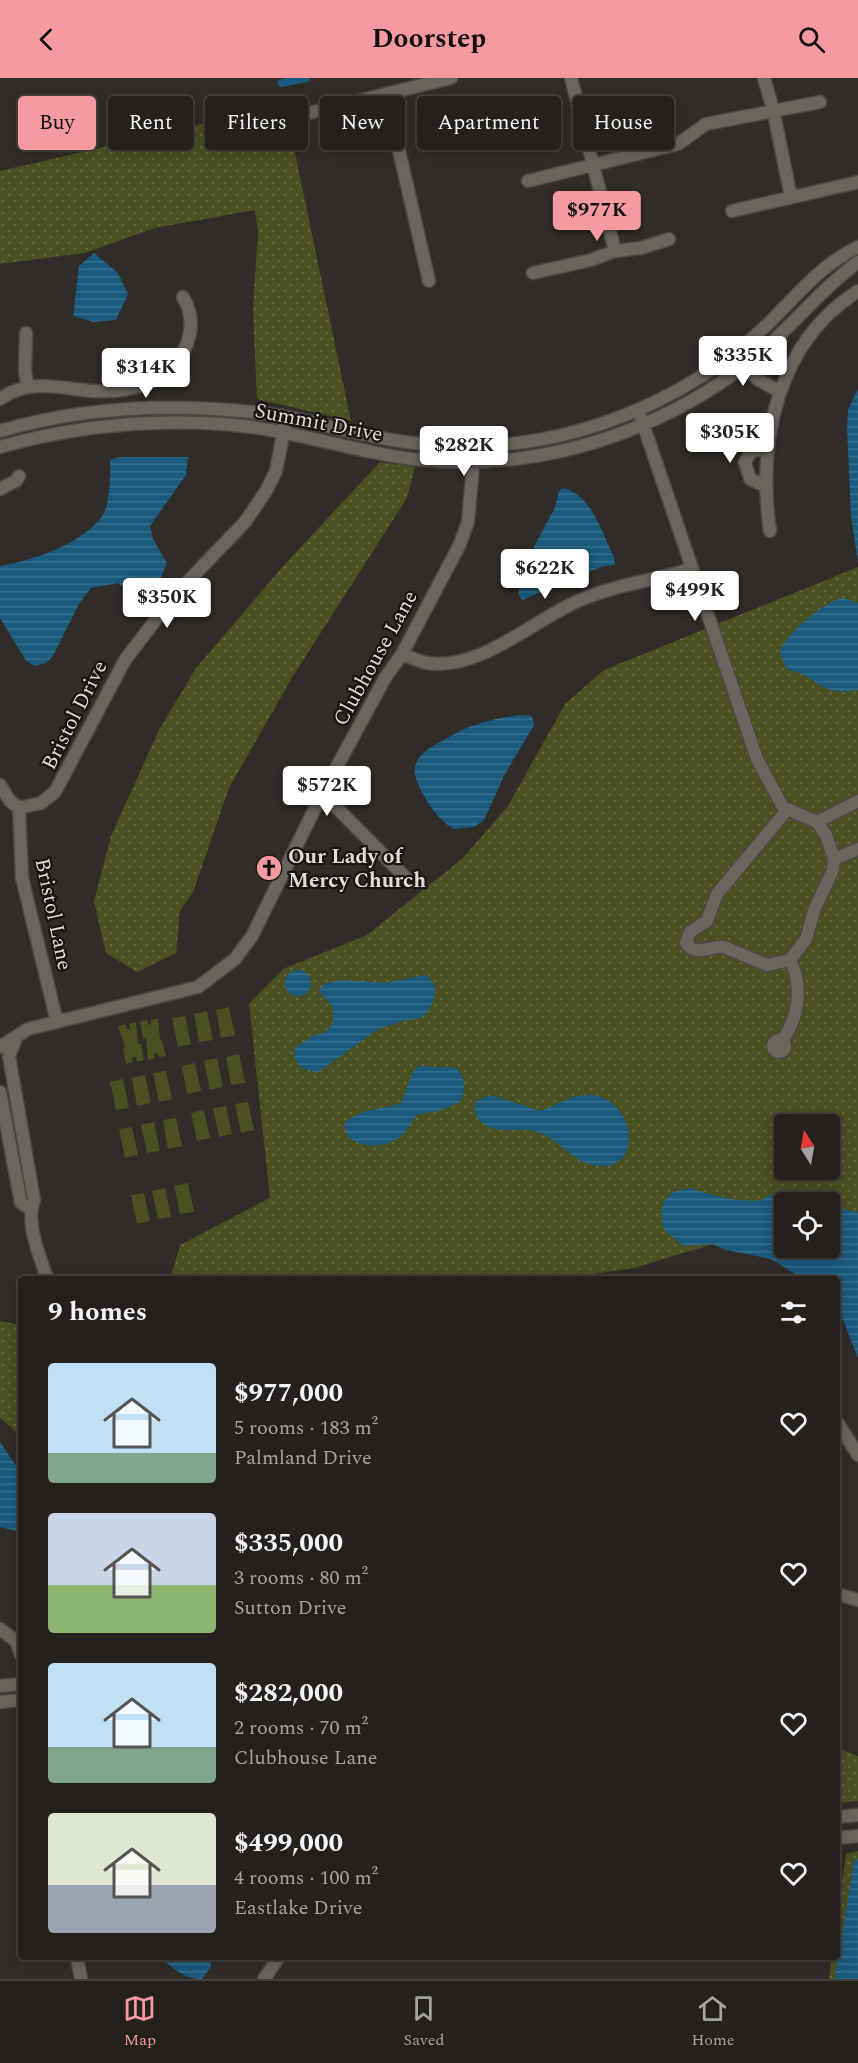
<!DOCTYPE html>
<html lang="en">
<head>
<meta charset="utf-8">
<style>
  :root { --surface:#24211d; --page:#302e2a; --text:#f1f3f6; --muted:#a3a3a4; --line:#413e3b; --accent:#f49aa0 }
  body { margin:0; font-family:Spectral,serif; background:var(--page); color:var(--text); height:100vh; display:flex; flex-direction:column; font-size:22px; white-space:nowrap }
  * { box-sizing:border-box; margin:0 }
  p { font-size:20px; color:var(--muted) }
  .icon { flex:none; width:33px; height:33px; fill:none; stroke:currentColor; stroke-width:2; stroke-linecap:round; stroke-linejoin:round }
  .map { position:relative; flex:1; overflow:hidden }
  .side { position:absolute; left:18px; top:1198px; width:822px; height:684px; display:flex; flex-direction:column; background:var(--surface); border-radius:6px; box-shadow:0 3px 15px #0003,0 0 0 2px var(--line) }
  .side>* { flex:none }
  .guide { position:absolute; left:18px; top:18px; width:822px; height:54px; display:flex; gap:12px }
  .needle { width:39px; rotate:349deg }
  .fabs { position:absolute; left:774px; top:1036px; display:grid; gap:12px }
  .fabs a { display:grid; place-items:center; width:66px; height:66px; border-radius:6px; background:var(--surface); box-shadow:0 3px 15px #0003,0 0 0 2px var(--line); font-size:30px }
  .price { position:absolute; translate:-50% -51px; padding:0 14px; border-radius:6px; background:#fff; color:#222; font-size:20px; line-height:39px; filter:drop-shadow(0 2px 3px #0008) }
  .price::after { content:''; position:absolute; left:50%; top:36px; width:18px; height:14px; margin-left:-9px; background:inherit; clip-path:polygon(0 0,100% 0,50% 100%) }
  .price.on { background:var(--accent); color:#111 }
  ul { padding:0; list-style:none }
  li { display:flex; align-items:center; gap:18px; height:150px; padding:0 30px }
  li span { display:grid; place-items:center; flex:none; width:168px; height:120px; border-radius:6px; color:#555 }
  li>.icon { margin-inline-start:auto }
  span .icon { width:72px; height:72px; fill:#fffc; stroke-width:1 }
  li b { font-size:26px }
  h2 { display:flex; justify-content:space-between; align-items:center; height:72px; padding:0 30px; font-size:26px }
  .chip { padding:0 21px; border-radius:6px; background:var(--surface); box-shadow:0 3px 15px #0003,0 0 0 2px var(--line); font-size:21px; line-height:54px }
  .chip.on { background:var(--accent); color:#111 }
  header { display:flex; justify-content:space-between; align-items:center; height:78px; padding:0 30px; background:var(--accent); color:#111; font-size:27px; font-weight:700 }
  .tab-bar { display:flex; justify-content:space-around; align-items:center; height:84px; border-top:2px solid var(--line); background:var(--surface); font-size:16px; color:var(--muted) }
  .tab-bar a { display:grid; justify-items:center; gap:3px }
  .tab-bar .on { color:var(--accent) }
  .map>svg:first-child { display:block }
</style>
</head>
<body>
<header><svg class="icon" aria-label="back" viewBox="0 0 24 24"><path d="M15 5l-7 7 7 7"/></svg>Doorstep<svg class="icon" aria-label="search" viewBox="0 0 24 24"><circle cx="10" cy="10" r="6"/><path d="M15 15l6 6"/></svg></header>
<div class="map">
<svg width="858" height="1901" viewBox="0 0 858 1901">
  <defs>
    <pattern id="grass-dots" width="8" height="8" patternUnits="userSpaceOnUse" patternTransform="scale(1.5)"><rect width="8" height="8" fill="#495022"/><path d="M2 2h.1M6 6h.1" fill="none" stroke="#636941" stroke-width="1.8" stroke-linecap="round"/></pattern>
    <pattern id="water-rules" width="6" height="5" patternUnits="userSpaceOnUse" patternTransform="scale(1.5)"><rect width="6" height="5" fill="#195a7d"/><path d="M0 2.5h6" fill="none" stroke="#3a718f"/></pattern>
  </defs>
  <rect width="100%" height="100%" fill="#302c27"/>
  <path fill="url(#grass-dots)" fill-rule="evenodd" d="M285,27L351,343L257,321L253,230L258,155L255,132L155,150L85,175L0,186V93Z
    M380,384L415,389L407,420L293,598L229,710L193,814L180,833L176,875L137,894L106,875L94,823L111,758L159,652L196,590L285,486Z
    M858,489V1208L736,1159L634,1190L560,1201L170,1202L180,1167L270,1120L249,926L283,891L367,857L463,780L508,728L565,626L604,592ZM784,1047H830V1092H784ZM784,1125H830V1170H784Z
    M0,1243L21,1247V1358L0,1340Z
    M837,1670L858,1678V1723L837,1725Z
    M858,1773V1901H829L832,1880H837V1840L846,1776Z"/>
  <path fill="#495022" d="M229,929L235,957L221,960L216,932Z
    M207,933L213,962L199,964L194,936Z
    M185,938L191,966L178,969L172,940Z
    M158,940L160,962H162L166,978L159,979L157,975L154,976L155,980L148,982L146,960H143L140,944L147,942L148,947L151,946V942Z
    M136,944L138,966H141L144,982L137,984L136,979L132,980L133,984L126,986L123,970L125,969L118,948L125,946L127,951H130L129,946Z
    M239,976L245,1005L231,1007L226,979Z
    M217,980L223,1009L210,1012L204,983Z
    M195,985L201,1013L187,1016L182,988Z
    M166,993L172,1021L159,1024L153,995Z
    M145,997L151,1025L137,1028L132,1000Z
    M123,1001L129,1030L116,1032L110,1004Z
    M248,1024L254,1052L241,1055L235,1026Z
    M226,1028L232,1056L219,1059L213,1030Z
    M204,1032L210,1060L197,1063L191,1035Z
    M176,1040L182,1068L168,1071L163,1042Z
    M154,1044L160,1073L147,1075L141,1047Z
    M132,1049L138,1077L125,1080L119,1051Z
    M188,1105L194,1134L180,1136L174,1108Z
    M165,1110L171,1139L158,1141L152,1113Z
    M144,1115L150,1143L137,1146L131,1117Z"/>
  <path fill="url(#water-rules)" d="M94,175L118,195L128,216L116,242L93,244L73,238L79,188Z
    M858,311V485L851,437L847,351L848,332Z
    M119,379H188L186,397L150,448L153,461L167,485L157,509C141,516 132,517 118,505L91,510L79,526L53,578L46,585L35,588L26,583L0,540V488C31,483 79,467 100,441C110,430 111,396 110,382Z
    M563,410C592,416 602,456 614,479L615,487L603,488L522,522L518,515L534,469L555,429L559,413Z
    M844,520L858,525V612C832,617 824,610 804,597C799,594 792,593 786,590L780,576C781,559 827,521 844,520Z
    M527,637L532,638L534,647L505,696L484,742L474,749L453,751C440,742 430,730 423,716C404,683 421,675 447,660C472,645 499,638 527,637Z
    M285 905a13 13 0 1 1 26 0a13 13 0 1 1-26 0Z
    M425,897C443,907 434,929 421,940L402,943L377,952L317,995L300,989L294,979L295,970L314,957L325,955L333,946V929L319,913L324,906L340,902L385,905Z
    M419,988L456,990C466,1000 466,1012 460,1024L442,1032L417,1037C412,1042 410,1048 406,1053C392,1070 365,1072 348,1059L344,1046C359,1030 382,1032 401,1025L413,994Z
    M491,1017L540,1033C556,1028 569,1017 587,1017C635,1016 646,1093 598,1088C572,1085 559,1060 535,1053C515,1048 486,1061 474,1033L476,1023Z
    M690,1110C710,1117 733,1123 755,1123C763,1123 768,1117 776,1114C789,1111 807,1118 817,1125H784V1170H830V1129L858,1134V1280L837,1227V1202L803,1201L771,1181L726,1172L712,1166L684,1168L664,1152L661,1134L663,1124L673,1114Z
    M0,1364L21,1395V1454L0,1449Z
    M858,1781V1901H835L854,1784Z
    M161,1880H210L211,1889L202,1901C184,1901 174,1891 161,1880Z"/>
  <g fill="none" stroke-linecap="round" stroke-linejoin="round">
    <path stroke="#195a7d" stroke-width="8" d="M282,5L306,0"/>
    <g stroke="#4b4844" stroke-width="15">
      <path id="minor" d="M571,0L615,173
        M764,0L773,31L791,119
        M386,16L429,203
        M301,37L451,0
        M528,103L678,66L706,46L820,24
        M732,133L858,104
        M533,195L591,182L615,173L641,170L669,161
        M26,255L25,294L28,309
        M743,280L757,301L779,313
        M0,321C31,299 60,311 94,313C130,315 172,304 186,268C193,251 192,234 183,219
        M641,340L757,681L783,729L817,744L826,757L834,781L833,792L815,830L806,861L790,882L767,887L724,869C710,867 696,880 686,865L690,854L707,843L717,816L787,732
        M0,353C85,328 174,325 262,335C298,339 332,350 367,357C436,373 509,372 578,353C650,333 717,296 770,244C798,216 822,186 858,169
        M0,369C71,349 147,341 221,346C272,349 322,364 372,374C469,396 572,381 662,338C700,320 738,295 770,266C800,239 825,208 858,184
        M766,408L750,401L745,384L751,374L768,368
        M0,411L16,403L19,398
        M770,453C757,364 777,264 858,213
        M402,576C410,579 420,584 428,585C479,593 534,542 578,523C614,507 655,502 692,491
        M0,707L10,723L19,730
        M321,718L332,725L410,804
        M19,730L41,725L55,714L125,582L173,519L245,444L266,413L276,393L285,346
        M19,730L22,800L57,944
        M817,744L858,723
        M834,781L858,771
        M17,958L9,978L34,1122C25,1144 40,1180 48,1202
        M773 968a6 6 0 1 1 12 0a6 6 0 1 1-12 0Z
        M782,962C799,941 803,906 790,882
        M0,969L28,951L198,909L235,881L252,858L321,718L385,600L402,576L459,468L468,444L474,376
        M0,1014L21,1125L30,1131
        M837,1344L858,1377
        M837,1516L858,1522
        M0,1551L16,1563L21,1577
        M0,1608L21,1606
        M0,1624L21,1622
        M837,1739L858,1737
        M837,1760L858,1758
        M77,1880L81,1901
        M264,1901L278,1880"/>
    </g>
    <use href="#minor" stroke="#69645e" stroke-width="12"/>
  </g>
  <defs>
    <g id="church-disc" transform="scale(1.35)"><circle r="9.5" fill="#f49aa0" stroke="#171513"/><path d="M-1.2-6h2.4v3.5h3.3v2.4h-3.3V6h-2.4V-.1h-3.3v-2.4h3.3Z" fill="#111"/></g>
  </defs>
  <g fill-rule="evenodd">
    <use href="#church-disc" x="269" y="790"/>
  </g>
  <g text-anchor="middle" stroke-width="4.5" stroke-linejoin="round" paint-order="stroke">
    <g font-size="21" fill="#dedbd8" stroke="#171513">
      <text transform="translate(319 344) rotate(11)" y="7">Summit Drive</text>
      <text transform="translate(375 580) rotate(-61)" y="7">Clubhouse Lane</text>
      <text transform="translate(74 637) rotate(-63)" y="7">Bristol Drive</text>
      <text transform="translate(54 836) rotate(78)" y="7">Bristol Lane</text>
    </g>
    <g font-size="21" font-weight="bold" fill="#dedbd8" stroke="#171513" text-anchor="start">
      <text x="288" y="785">Our Lady of<tspan x="288" dy="24">Mercy Church</tspan></text>
    </g>
  </g>
</svg>
<div class="fabs">
<a><svg class="needle" viewBox="-14 -14 28 28"><path d="M0-13l5 13h-10z" fill="#e53935"/><path d="M0 13l5-13h-10z" fill="#a3a3a4"/></svg></a>
<a><svg class="icon" aria-label="locate" viewBox="0 0 24 24"><circle cx="12" cy="12" r="6"/><path d="M12 2v4M12 18v4M2 12h4M18 12h4"/></svg></a>
</div>
<b class="price on" style="left:597px;top:164px">$977K</b>
<b class="price" style="left:743px;top:309px">$335K</b>
<b class="price" style="left:146px;top:321px">$314K</b>
<b class="price" style="left:730px;top:386px">$305K</b>
<b class="price" style="left:464px;top:399px">$282K</b>
<b class="price" style="left:545px;top:522px">$622K</b>
<b class="price" style="left:695px;top:544px">$499K</b>
<b class="price" style="left:167px;top:551px">$350K</b>
<b class="price" style="left:327px;top:739px">$572K</b>
<div class="guide">
<a class="chip on">Buy</a>
<a class="chip">Rent</a>
<a class="chip">Filters</a>
<a class="chip">New</a>
<a class="chip">Apartment</a>
<a class="chip">House</a>
</div>
<section class="side">
<h2>9 homes<svg class="icon" aria-label="filters" viewBox="0 0 24 24"><path d="M4 7h16M4 17h16"/><circle cx="9" cy="7" r="2"/><circle cx="15" cy="17" r="2"/></svg></h2>
<ul>
<li><span style="background:linear-gradient(#bfe0f5 75%,#7fa58c 0)"><svg class="icon" aria-label="home" viewBox="0 0 24 24"><path d="M3 11l9-7 9 7M6 9v11h12V9"/></svg></span><div><b>$977,000</b><p>5 rooms · 183 m²</p><p>Palmland Drive</p></div><svg class="icon" aria-label="heart" viewBox="0 0 24 24"><path d="M12 20l-8-8c-3-5 5-10 8-4 3-6 11-1 8 4z"/></svg></li>
<li><span style="background:linear-gradient(#c9d6e8 60%,#8fb573 0)"><svg class="icon" aria-label="home" viewBox="0 0 24 24"><path d="M3 11l9-7 9 7M6 9v11h12V9"/></svg></span><div><b>$335,000</b><p>3 rooms · 80 m²</p><p>Sutton Drive</p></div><svg class="icon" aria-label="heart" viewBox="0 0 24 24"><path d="M12 20l-8-8c-3-5 5-10 8-4 3-6 11-1 8 4z"/></svg></li>
<li><span style="background:linear-gradient(#bfe0f5 70%,#7fa58c 0)"><svg class="icon" aria-label="home" viewBox="0 0 24 24"><path d="M3 11l9-7 9 7M6 9v11h12V9"/></svg></span><div><b>$282,000</b><p>2 rooms · 70 m²</p><p>Clubhouse Lane</p></div><svg class="icon" aria-label="heart" viewBox="0 0 24 24"><path d="M12 20l-8-8c-3-5 5-10 8-4 3-6 11-1 8 4z"/></svg></li>
<li><span style="background:linear-gradient(#dfe7d0 60%,#9aa5b1 0)"><svg class="icon" aria-label="home" viewBox="0 0 24 24"><path d="M3 11l9-7 9 7M6 9v11h12V9"/></svg></span><div><b>$499,000</b><p>4 rooms · 100 m²</p><p>Eastlake Drive</p></div><svg class="icon" aria-label="heart" viewBox="0 0 24 24"><path d="M12 20l-8-8c-3-5 5-10 8-4 3-6 11-1 8 4z"/></svg></li>
</ul>
</section>
</div>
<nav class="tab-bar">
<a class="on"><svg class="icon" aria-label="map" viewBox="0 0 24 24"><path d="M3 6l6-2 6 2 6-2v14l-6 2-6-2-6 2zM9 4v14M15 6v14"/></svg>Map</a>
<a><svg class="icon" aria-label="saved" viewBox="0 0 24 24"><path d="M7 4h10v16l-5-4-5 4z"/></svg>Saved</a>
<a><svg class="icon" aria-label="home" viewBox="0 0 24 24"><path d="M3 11l9-7 9 7M6 9v11h12V9"/></svg>Home</a>
</nav>
</body>
</html>
